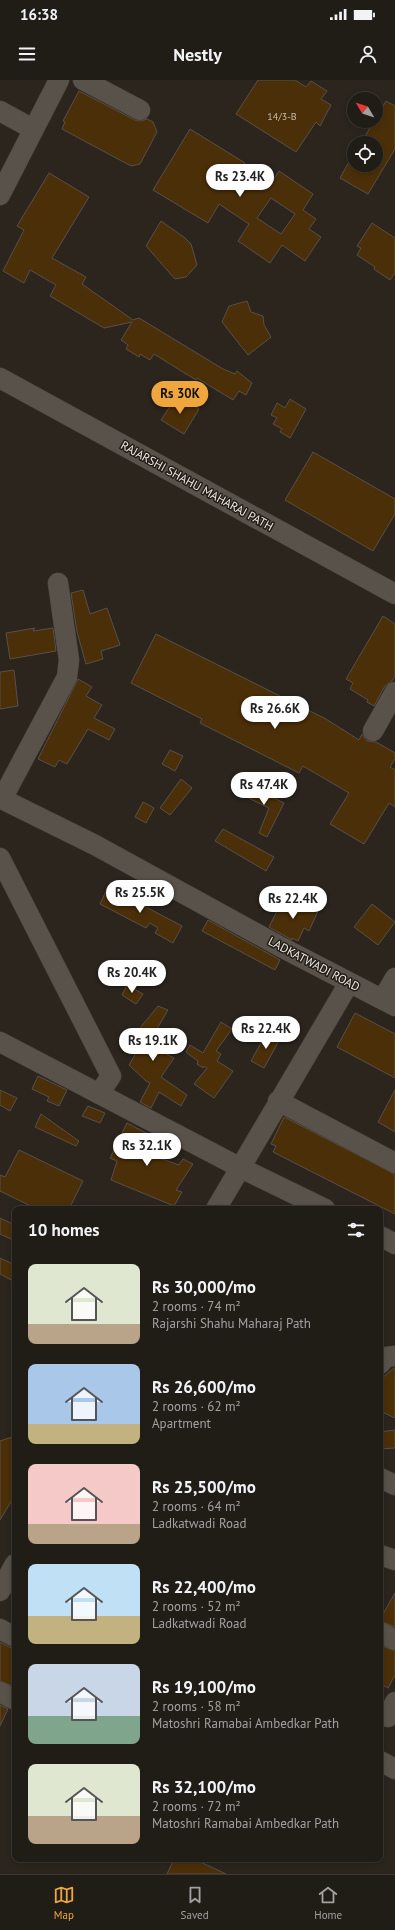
<!DOCTYPE html>
<html lang="en">
<head>
<meta charset="utf-8">
<style>
  :root { --surface:#201c16; --page:#2d2923; --text:#f1f3f6; --muted:#a2a1a1; --line:#3d3a35; --accent:#f0a63f }
  body { margin:0; font-family:"PT Sans",sans-serif; background:var(--page); color:var(--text); height:100vh; display:flex; flex-direction:column; font-size:15px; white-space:nowrap }
  * { box-sizing:border-box; margin:0 }
  p { font-size:13px; color:var(--muted) }
  .icon { flex:none; width:22px; height:22px; fill:none; stroke:currentColor; stroke-width:2; stroke-linecap:round; stroke-linejoin:round }
  .map { position:relative; flex:1; overflow:hidden }
  .sheet { position:absolute; left:12px; top:1126px; width:371px; height:656px; display:flex; flex-direction:column; background:var(--surface); border-radius:8px; box-shadow:0 2px 6px #0003,0 0 0 1px var(--line) }
  .sheet>* { flex:none }
  .needle { width:26px; rotate:309deg }
  .buttons { position:absolute; left:347px; top:12px; display:grid; gap:8px }
  .buttons a { display:grid; place-items:center; width:36px; height:36px; border-radius:50%; background:var(--surface); box-shadow:0 2px 6px #0003,0 0 0 1px var(--line); font-size:20px }
  .price { position:absolute; translate:-50% -34px; padding:0 9px; border-radius:14px; background:#fff; color:#222; font-size:13px; line-height:26px; filter:drop-shadow(0 1px 2px #0008) }
  .price::after { content:''; position:absolute; left:50%; top:24px; width:12px; height:9px; margin-left:-6px; background:inherit; clip-path:polygon(0 0,100% 0,50% 100%) }
  .price.selected { background:var(--accent); color:#111 }
  ul { padding:0; list-style:none }
  li { display:flex; align-items:center; gap:12px; height:100px; padding:0 16px }
  li span { display:grid; place-items:center; flex:none; width:112px; height:80px; border-radius:8px; color:#555 }
  li>.icon { margin-inline-start:auto }
  span .icon { width:48px; height:48px; fill:#fffc; stroke-width:1 }
  li b { font-size:17px }
  h2 { display:flex; justify-content:space-between; align-items:center; height:48px; padding:0 16px; font-size:17px }
  .status { display:flex; justify-content:space-between; align-items:center; height:28px; padding:0 20px; background:var(--surface); direction:ltr }
  .status svg { height:11px; fill:currentColor }
  header { display:flex; justify-content:space-between; align-items:center; height:52px; padding:0 16px; background:var(--surface); font-size:18px; font-weight:700 }
  .tabs { display:flex; justify-content:space-around; align-items:center; height:56px; border-top:1px solid var(--line); background:var(--surface); font-size:11px; color:var(--muted) }
  .tabs a { display:grid; justify-items:center; gap:2px }
  .tabs .selected { color:var(--accent) }
  .map>svg:first-child { display:block }
</style>
</head>
<body>
<div class="status"><b>16:38</b><svg viewBox="0 0 49 12"><path d="M0 12V9h3v3zM5 12V6h3v6zM10 12V3h3v9zM15 12V0h3v12zM26 1h20v11H26zM47 4h2v5h-2z"/></svg></div>
<header><svg class="icon" aria-label="menu" viewBox="0 0 24 24"><path d="M4 6h16M4 12h16M4 18h16"/></svg>Nestly<svg class="icon" aria-label="person" viewBox="0 0 24 24"><circle cx="12" cy="8" r="4"/><path d="M4 21q1-7 8-7t8 7"/></svg></header>
<div class="map">
<svg width="395" height="1794" viewBox="0 0 395 1794">
  <rect width="100%" height="100%" fill="#2b251e"/>
  <path fill="#4b2f08" stroke="#575049" fill-rule="evenodd" d="M258,0H295L306,7L311,1L327,11L321,19L331,25L320,46L316,42L296,72L236,34Z
    M79,11L135,40L141,41L147,39L153,42L157,52L140,84L131,86L62,49L65,42L63,41Z
    M386,21L395,26V69L368,114L340,98L350,80L354,82V85H376V63H361L374,41H376V38Z
    M190,49L245,83L241,89L269,107L279,91L313,114L303,130L316,139L309,149L321,157L305,181L282,165L270,183L238,161L249,144L219,124L208,143L153,110ZM271,118L295,134L281,154L257,138Z
    M49,93L89,117L52,178L86,197L82,204L133,240L139,238L223,289L235,294L237,291L252,303L246,315L239,311L233,320L197,298L196,300L154,274L150,280L140,274L139,277L126,269L128,265L121,260L132,242L104,248L50,216L56,205L30,190L24,203L3,191L24,150L17,146Z
    M161,141L185,158L191,164L197,185L186,197L175,199L146,166Z
    M372,143L395,158V193L390,200L374,189L375,187L357,175L361,168L357,166Z
    M247,221L251,232L263,236L264,245L271,257L248,275L222,242L229,226Z
    M177,316L199,329L184,354L161,340Z
    M290,319L306,329L290,358L280,352L282,349L273,344L277,338L271,335L277,323L285,328Z
    M313,372L395,419V434L373,471L285,420Z
    M83,510L90,534L107,528L120,565L101,571L103,579L86,584L77,552L71,513Z
    M383,536L395,544V596L392,601L385,606L374,626L367,622L368,620L350,609L353,603L346,599Z
    M35,548L33,551L53,548L56,571L10,579L6,553Z
    M156,554L326,639L359,660L362,654L367,661L376,662L395,673V679L390,687L395,690V727L389,723L364,764L330,744L349,713L303,686L299,693L200,643L202,639L131,603Z
    M14,590L18,626L0,629V592Z
    M78,599L92,607L86,616L102,625L94,638L115,649L109,660L88,649L67,684L59,680L55,687L38,679Z
    M170,670L183,676L175,691L162,684Z
    M181,699L192,708L170,735L160,728Z
    M246,701L257,706L256,709L284,723L267,757L259,753L269,728L240,714Z
    M143,722L154,728L146,743L135,737Z
    M223,749L274,777L266,791L215,761Z
    M108,807L182,846L173,863L155,853L158,848L150,843L146,848L100,824Z
    M283,819L318,831L309,851L304,848L298,861L292,858V860L269,847Z
    M372,824L395,842L378,865L354,847Z
    M208,840L280,880L275,890L202,851Z
    M127,905L143,914L136,924L122,915Z
    M158,926L168,930L148,964L174,978L161,997L187,1015L181,1026L159,1012L151,1028L140,1022L150,1003L146,1001L129,985L136,973L127,964Z
    M355,933L395,954V998L337,967Z
    M221,942L232,949L216,971L221,974L217,981L233,991L214,1018L194,1004L207,988L204,986L203,988L197,984L198,981L186,972L190,965L203,973Z
    M267,952L280,959L264,988L251,981Z
    M38,996L67,1010L59,1026L47,1021L49,1017L32,1009Z
    M0,1010L17,1018L10,1031L0,1025Z
    M395,1010V1052L378,1042Z
    M88,1026L105,1033L100,1043L82,1036Z
    M41,1034L79,1061L76,1066L35,1047Z
    M284,1037L395,1094V1134L273,1072L276,1066L271,1064Z
    M127,1043L160,1060L151,1075L179,1085L183,1079L193,1084L176,1110L182,1112L174,1126L111,1100L117,1081L110,1078Z
    M19,1070L83,1101L69,1129H37L0,1111V1095L5,1097Z
    M0,1138L15,1145V1161L0,1154Z
    M0,1178L15,1185V1202L0,1194Z
    M394,1288H395V1338L380,1331V1310L382,1308V1298Z
    M395,1350V1368L380,1369V1352Z
    M15,1356V1415L0,1440V1361Z
    M395,1513V1547L380,1541V1532L383,1534Z
    M0,1562L15,1570V1607L0,1601Z
    M380,1565L395,1571V1595L388,1608L380,1604Z
    M0,1625L8,1629L0,1646Z
    M174,1779H194L226,1794H167Z"/>
  <g fill="none" stroke-linecap="round" stroke-linejoin="round">
    <g stroke="#47423d" stroke-width="21">
      <path id="minor" d="M83,0L140,30
        M0,31L33,49
        M0,115L59,0
        M0,298L395,514
        M373,651L395,612
        M0,718L95,765L281,867L395,926
        M2,719L67,597L69,580L58,503
        M0,778L111,996L99,1014
        M383,919L395,898
        M0,962L239,1087L325,1129
        M278,1021L395,1083
        M216,1129L349,903
        M380,1156L395,1164
        M380,1284L386,1277L395,1276
        M380,1398L395,1405
        M380,1475L395,1480
        M0,1511L15,1484
        M0,1549L15,1557
        M380,1552L395,1560
        M0,1612L15,1620
        M388,1637L395,1622
        M380,1681L395,1689"/>
    </g>
    <use href="#minor" stroke="#59524a" stroke-width="20"/>
  </g>
  <g text-anchor="middle" stroke-width="3" stroke-linejoin="round" paint-order="stroke">
    <g font-size="10" fill="#c4baac">
      <text x="282" y="40">14/3-B</text>
    </g>
    <g font-size="12" fill="#ece8e3" stroke="#211b15">
      <text transform="translate(197 406) rotate(29)" y="4">RAJARSHI SHAHU MAHARAJ PATH</text>
      <text transform="translate(314 884) rotate(28)" y="4">LADKATWADI ROAD</text>
    </g>
  </g>
</svg>
<div class="buttons">
<a><svg class="needle" viewBox="-14 -14 28 28"><path d="M0-13l5 13h-10z" fill="#e53935"/><path d="M0 13l5-13h-10z" fill="#a2a1a1"/></svg></a>
<a><svg class="icon" aria-label="locate" viewBox="0 0 24 24"><circle cx="12" cy="12" r="6"/><path d="M12 2v4M12 18v4M2 12h4M18 12h4"/></svg></a>
</div>
<b class="price" style="left:240px;top:118px">Rs 23.4K</b>
<b class="price selected" style="left:180px;top:335px">Rs 30K</b>
<b class="price" style="left:275px;top:650px">Rs 26.6K</b>
<b class="price" style="left:264px;top:726px">Rs 47.4K</b>
<b class="price" style="left:140px;top:834px">Rs 25.5K</b>
<b class="price" style="left:293px;top:840px">Rs 22.4K</b>
<b class="price" style="left:132px;top:914px">Rs 20.4K</b>
<b class="price" style="left:266px;top:970px">Rs 22.4K</b>
<b class="price" style="left:153px;top:982px">Rs 19.1K</b>
<b class="price" style="left:147px;top:1087px">Rs 32.1K</b>
<section class="sheet">
<h2>10 homes<svg class="icon" aria-label="filters" viewBox="0 0 24 24"><path d="M4 7h16M4 17h16"/><circle cx="9" cy="7" r="2"/><circle cx="15" cy="17" r="2"/></svg></h2>
<ul>
<li><span style="background:linear-gradient(#dfe7d0 75%,#b9a48a 0)"><svg class="icon" aria-label="home" viewBox="0 0 24 24"><path d="M3 11l9-7 9 7M6 9v11h12V9"/></svg></span><div><b>Rs 30,000/mo</b><p>2 rooms · 74 m²</p><p>Rajarshi Shahu Maharaj Path</p></div></li>
<li><span style="background:linear-gradient(#a9c7e8 75%,#c2b280 0)"><svg class="icon" aria-label="home" viewBox="0 0 24 24"><path d="M3 11l9-7 9 7M6 9v11h12V9"/></svg></span><div><b>Rs 26,600/mo</b><p>2 rooms · 62 m²</p><p>Apartment</p></div></li>
<li><span style="background:linear-gradient(#f6c9c9 75%,#b9a48a 0)"><svg class="icon" aria-label="home" viewBox="0 0 24 24"><path d="M3 11l9-7 9 7M6 9v11h12V9"/></svg></span><div><b>Rs 25,500/mo</b><p>2 rooms · 64 m²</p><p>Ladkatwadi Road</p></div></li>
<li><span style="background:linear-gradient(#bfe0f5 65%,#c2b280 0)"><svg class="icon" aria-label="home" viewBox="0 0 24 24"><path d="M3 11l9-7 9 7M6 9v11h12V9"/></svg></span><div><b>Rs 22,400/mo</b><p>2 rooms · 52 m²</p><p>Ladkatwadi Road</p></div></li>
<li><span style="background:linear-gradient(#c9d6e8 65%,#7fa58c 0)"><svg class="icon" aria-label="home" viewBox="0 0 24 24"><path d="M3 11l9-7 9 7M6 9v11h12V9"/></svg></span><div><b>Rs 19,100/mo</b><p>2 rooms · 58 m²</p><p>Matoshri Ramabai Ambedkar Path</p></div></li>
<li><span style="background:linear-gradient(#dfe7d0 65%,#b9a48a 0)"><svg class="icon" aria-label="home" viewBox="0 0 24 24"><path d="M3 11l9-7 9 7M6 9v11h12V9"/></svg></span><div><b>Rs 32,100/mo</b><p>2 rooms · 72 m²</p><p>Matoshri Ramabai Ambedkar Path</p></div></li>
</ul>
</section>
</div>
<nav class="tabs">
<a class="selected"><svg class="icon" aria-label="map" viewBox="0 0 24 24"><path d="M3 6l6-2 6 2 6-2v14l-6 2-6-2-6 2zM9 4v14M15 6v14"/></svg>Map</a>
<a><svg class="icon" aria-label="saved" viewBox="0 0 24 24"><path d="M7 4h10v16l-5-4-5 4z"/></svg>Saved</a>
<a><svg class="icon" aria-label="home" viewBox="0 0 24 24"><path d="M3 11l9-7 9 7M6 9v11h12V9"/></svg>Home</a>
</nav>
</body>
</html>
